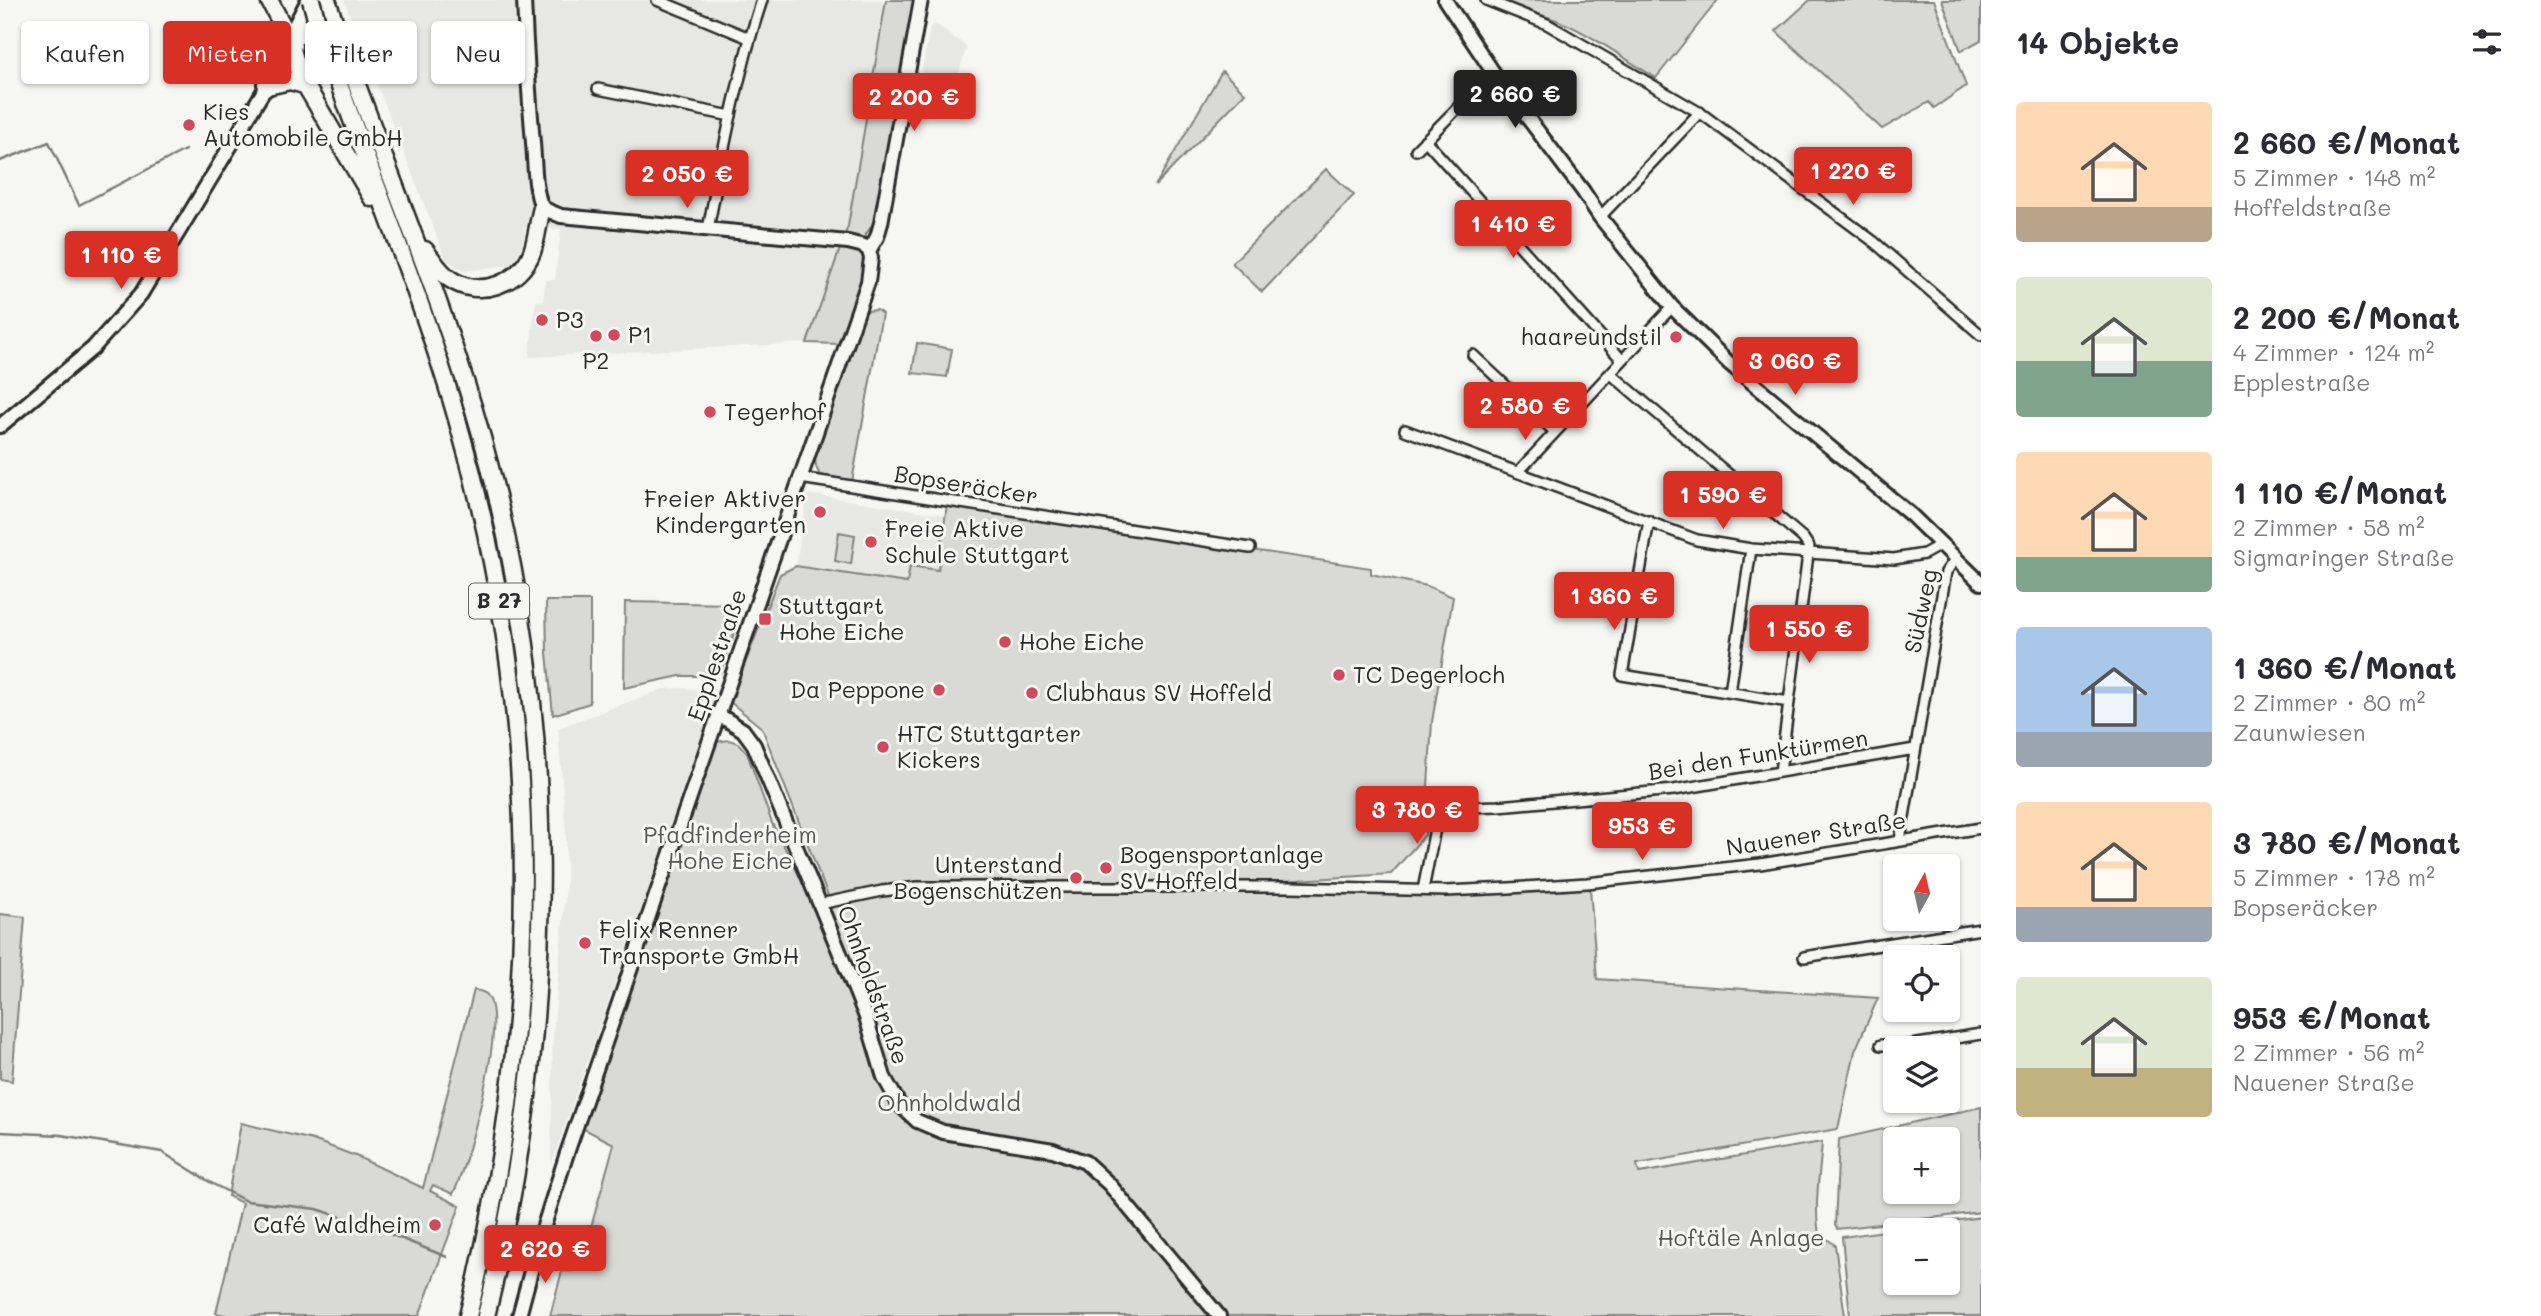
<!DOCTYPE html>
<html lang="de">
<head>
<meta charset="utf-8">
<style>
  :root { --surface:#fff; --page:#f2f2f3; --text:#2b2b33; --muted:#7c7c81; --accent:#d93025 }
  body { margin:0; font-family:Mali,sans-serif; background:var(--page); color:var(--text); height:100vh; display:flex; flex-direction:column; font-size:26px; white-space:nowrap }
  * { box-sizing:border-box; margin:0 }
  p { font-size:23px; color:var(--muted) }
  .icon { flex:none; width:38px; height:38px; fill:none; stroke:currentColor; stroke-width:2; stroke-linecap:round; stroke-linejoin:round }
  .map { position:relative; flex:1; overflow:hidden }
  .side { display:flex; flex-direction:column; background:var(--surface); width:560px }
  .side>* { flex:none }
  .hud { position:absolute; left:21px; top:21px; width:665px; height:63px; display:flex; gap:14px }
  .needle { width:46px; rotate:8deg }
  .tools { position:absolute; left:1883px; top:854px; display:grid; gap:14px }
  .tools a { display:grid; place-items:center; width:77px; height:77px; border-radius:7px; background:var(--surface); box-shadow:0 2px 5px #0004; font-size:35px }
  .price { position:absolute; translate:-50% -60px; padding:0 16px; border-radius:7px; background:var(--accent); color:#fff; font-size:23px; line-height:46px; filter:drop-shadow(0 2px 4px #0008) }
  .price::after { content:''; position:absolute; left:50%; top:42px; width:21px; height:16px; margin-left:-10px; background:inherit; clip-path:polygon(0 0,100% 0,50% 100%) }
  .price.selected { background:#222; color:#fff }
  ul { padding:0; list-style:none }
  li { display:flex; align-items:center; gap:21px; height:175px; padding:0 35px }
  li span { display:grid; place-items:center; flex:none; width:196px; height:140px; border-radius:7px; color:#555 }
  li>.icon { margin-inline-start:auto }
  span .icon { width:84px; height:84px; fill:#fffc; stroke-width:1 }
  li b { font-size:30px }
  h2 { display:flex; justify-content:space-between; align-items:center; height:84px; padding:0 35px; font-size:30px }
  .tag { padding:0 24px; border-radius:7px; background:var(--surface); box-shadow:0 2px 5px #0004; font-size:24px; line-height:63px }
  .tag.selected { background:var(--accent); color:#fff }
  main { display:flex; flex:1; min-height:0 }
  .map>svg:first-child { display:block }
</style>
</head>
<body>
<main>
<div class="map">
<svg width="1981" height="1316" viewBox="0 0 1981 1316">
  <rect width="100%" height="100%" fill="#f6f6f2"/>
  <filter id="ink" filterUnits="userSpaceOnUse"><feTurbulence type="fractalNoise" baseFrequency=".0143" numOctaves="2"/><feDisplacementMap in="SourceGraphic" scale="14" xChannelSelector="R" yChannelSelector="G"/><feConvolveMatrix kernelMatrix="1 2 1 2 8 2 1 2 1" color-interpolation-filters="sRGB"/></filter>
  <g filter="url(#ink)">
    <path fill="#e7e7e3" d="M344,0H884L848,226L807,343L529,357L536,301H543L546,280H555L561,229L525,227L523,247L510,265L464,271L446,260Z
      M936,24L967,47L948,104L919,87L930,27Z
      M807,494L946,515L938,570L908,583L796,566Z
      M680,688L703,690L710,694L714,700L551,1165L553,1036L566,884V833L558,728L664,689Z"/>
    <path fill="#d9d9d5" stroke="#828280" stroke-width="2" fill-rule="evenodd" d="M886,0H915L880,205L875,221L866,234L863,276L842,344L807,343L848,226Z
      M1486,0H1718L1656,78C1627,61 1599,39 1568,25C1541,12 1514,9 1486,0Z
      M1810,0H1934L1966,86L1934,108L1929,102L1882,129L1776,31Z
      M1942,0H1981V40L1961,51Z
      M1222,71L1245,93L1155,186Z
      M1326,169L1354,195L1262,292L1232,263Z
      M877,310L882,314L852,482L821,477L816,467L815,456L861,318L866,311Z
      M917,343L952,349L947,377L912,373Z
      M948,497L1258,551L1371,568V574L1427,586L1453,597L1432,722L1425,835L1391,874L1250,883L946,890L1427,893L1590,888L1597,979L1878,998L1855,1051L1838,1129L1637,1164L1639,1173L1822,1142C1820,1173 1813,1208 1820,1239H1827L1835,1245L1845,1316H550L562,1271H571L580,1267L614,1144L582,1128L668,877L717,742L729,740L738,743L747,753L772,823L816,907L883,893L828,896L762,728L730,702L780,574L796,566L907,583L910,566L938,570Z
      M839,532L855,535L851,564L835,561Z
      M546,601H590V703L553,715L547,653Z
      M625,602L736,604L735,616L738,622L720,673L706,676H680L624,688Z
      M0,914L25,917L12,1081L0,1079Z
      M474,990C479,991 485,991 488,996C507,1025 469,1155 456,1188L453,1194L433,1185L430,1191L460,1206L419,1316H229L216,1313L242,1203L228,1196L241,1123L313,1140L358,1157L423,1188Z
      M1981,1107V1212L1837,1229L1835,1225L1839,1139ZM1895,1139H1948V1192H1895Z
      M1981,1217V1316H1850L1842,1237ZM1948,1230V1283H1895V1230Z"/>
    <g fill="none" stroke-linecap="round" stroke-linejoin="round">
      <path stroke="#7a7a78" stroke-width="2.5" d="M0,161L49,142L79,205L185,150
        M0,1132L61,1135L162,1152L213,1184L246,1201L317,1209L380,1230L447,1257"/>
      <g stroke="#2b2b2b" stroke-width="14">
        <path id="street" d="M657,0L749,38
          M1486,0L1547,24L1702,114L1873,241L1981,335
          M598,89L731,116
          M1425,140L1622,360
          M1416,150L1493,72
          M1600,217L1700,112
          M708,229C723,152 737,75 762,0
          M1473,355L1555,432
          M1610,373L1803,538L1809,547L1780,772
          M1405,430L1697,540L1751,549L1894,559L1924,554L1942,544
          M1518,472L1672,307
          M800,478L1250,548
          M1649,521L1622,675L1789,702
          M1730,692L1751,549
          M1900,840L1946,572L1956,558
          M1423,890L1439,808L1498,806L1674,790L1915,749
          M820,904L882,891L918,887H1291L1446,891L1509,888L1587,883L1760,864L1981,828
          M1804,957L1981,929
          M1881,1045L1905,1046L1981,1034"/>
      </g>
      <g stroke="#2b2b2b" stroke-width="18">
        <path id="secondary" d="M524,0C526,48 529,95 533,143C535,165 534,188 542,208L561,216L848,242L864,246L869,251
          M1445,0L1493,72L1583,191L1600,217L1672,307L1730,364L1911,515L1981,583
          M264,84L308,0
          M0,426L93,348L141,294L263,92L272,85L295,46
          M719,715L743,730L754,745L849,975L866,1017L884,1077L899,1104L917,1121L943,1132L1053,1150L1085,1162L1109,1184L1219,1316
          M519,1316L538,1245L566,1156L868,282L871,258L869,251L877,237L881,223L921,0"/>
      </g>
      <g stroke="#2b2b2b" stroke-width="21">
        <path id="highway" d="M269,0L288,36L300,76L372,198
          M327,0C373,138 432,271 474,410C562,704 560,1019 486,1316
          M317,22C362,155 418,284 457,419C544,716 542,1016 468,1316
          M288,36H298L305,28
          M272,85L290,81L304,85
          M425,250C433,260 439,272 450,279C479,299 520,284 532,252C537,238 538,222 542,208"/>
      </g>
      <use href="#street" stroke="#f6f6f2" stroke-width="9"/>
      <use href="#secondary" stroke="#f6f6f2" stroke-width="12"/>
      <use href="#highway" stroke="#f6f6f2" stroke-width="16"/>
      <g stroke="#2b2b2b" stroke-width="21" stroke-linecap="butt">
        <path id="highway-bridge" d="M311,0L317,22"/>
      </g>
      <use href="#highway-bridge" stroke="#f6f6f2" stroke-width="16"/>
    </g>
  </g>
  <g fill="#d1495b" stroke="#f6f6f2" stroke-width="2.5">
    <circle cx="189" cy="125" r="7"/>
    <circle cx="542" cy="320" r="7"/>
    <circle cx="614" cy="335" r="7"/>
    <circle cx="596" cy="336" r="7"/>
    <circle cx="1676" cy="337" r="7"/>
    <circle cx="710" cy="412" r="7"/>
    <circle cx="820" cy="512" r="7"/>
    <circle cx="871" cy="542" r="7"/>
    <rect x="758" y="612" width="14" height="14" rx="3.5"/>
    <circle cx="1005" cy="642" r="7"/>
    <circle cx="1339" cy="675" r="7"/>
    <circle cx="939" cy="690" r="7"/>
    <circle cx="1032" cy="693" r="7"/>
    <circle cx="883" cy="747" r="7"/>
    <circle cx="1106" cy="868" r="7"/>
    <circle cx="1076" cy="878" r="7"/>
    <circle cx="585" cy="943" r="7"/>
    <circle cx="435" cy="1225" r="7"/>
  </g>
  <g text-anchor="middle" stroke-width="6" stroke-linejoin="round" paint-order="stroke">
    <rect fill="#f6f6f2" stroke="#686867" stroke-width="2" x="469" y="583.5" width="60" height="35" rx="5"/>
    <g font-size="21" font-weight="bold" fill="#2b2b2b">
      <text x="499" y="608">B 27</text>
    </g>
    <g font-size="23" fill="#2b2b2b" stroke="#f6f6f2" text-anchor="start">
      <text x="203" y="120">Kies<tspan x="203" dy="26">Automobile GmbH</tspan></text>
      <text x="556" y="328">P3</text>
      <text x="628" y="343">P1</text>
      <text x="1662" y="345" text-anchor="end">haareundstil</text>
      <text x="596" y="369" text-anchor="middle">P2</text>
      <text x="724" y="420">Tegerhof</text>
      <text x="806" y="507" text-anchor="end">Freier Aktiver<tspan x="806" dy="26">Kindergarten</tspan></text>
      <text x="885" y="537">Freie Aktive<tspan x="885" dy="26">Schule Stuttgart</tspan></text>
      <text x="779" y="614">Stuttgart<tspan x="779" dy="26">Hohe Eiche</tspan></text>
      <text x="1019" y="650">Hohe Eiche</text>
      <text x="1353" y="683">TC Degerloch</text>
      <text x="925" y="698" text-anchor="end">Da Peppone</text>
      <text x="1046" y="701">Clubhaus SV Hoffeld</text>
      <text x="897" y="742">HTC Stuttgarter<tspan x="897" dy="26">Kickers</tspan></text>
      <text x="1120" y="863">Bogensportanlage<tspan x="1120" dy="26">SV Hoffeld</tspan></text>
      <text x="1062" y="873" text-anchor="end">Unterstand<tspan x="1062" dy="26">Bogenschützen</tspan></text>
      <text x="599" y="938">Felix Renner<tspan x="599" dy="26">Transporte GmbH</tspan></text>
      <text x="421" y="1233" text-anchor="end">Café Waldheim</text>
    </g>
    <g font-size="23" fill="#2b2b2b" stroke="#f6f6f2">
      <text transform="translate(966 485) rotate(9)" y="8">Bopseräcker</text>
      <text transform="translate(1921 611) rotate(-78)" y="8">Südweg</text>
      <text transform="translate(717 655) rotate(-71)" y="8">Epplestraße</text>
      <text transform="translate(1758 755) rotate(-9)" y="8">Bei den Funktürmen</text>
      <text transform="translate(1816 834) rotate(-9)" y="8">Nauener Straße</text>
      <text transform="translate(873 985) rotate(70)" y="8">Ohnholdstraße</text>
    </g>
    <g font-size="23" fill="#565656" stroke="#f6f6f2">
      <text x="730" y="843">Pfadfinderheim<tspan x="730" dy="26">Hohe Eiche</tspan></text>
      <text x="949" y="1111">Ohnholdwald</text>
      <text x="1741" y="1246">Hoftäle Anlage</text>
    </g>
  </g>
</svg>
<div class="tools">
<a><svg class="needle" viewBox="-14 -14 28 28"><path d="M0-13l5 13h-10z" fill="#e53935"/><path d="M0 13l5-13h-10z" fill="#7c7c81"/></svg></a>
<a><svg class="icon" aria-label="locate" viewBox="0 0 24 24"><circle cx="12" cy="12" r="6"/><path d="M12 2v4M12 18v4M2 12h4M18 12h4"/></svg></a>
<a><svg class="icon" aria-label="layers" viewBox="0 0 24 24"><path d="M12 4l9 5-9 5-9-5zM3 14l9 5 9-5"/></svg></a>
<a>+</a>
<a>−</a>
</div>
<b class="price selected" style="left:1515px;top:130px">2 660 €</b>
<b class="price" style="left:914px;top:133px">2 200 €</b>
<b class="price" style="left:1853px;top:207px">1 220 €</b>
<b class="price" style="left:687px;top:210px">2 050 €</b>
<b class="price" style="left:1513px;top:260px">1 410 €</b>
<b class="price" style="left:121px;top:291px">1 110 €</b>
<b class="price" style="left:1795px;top:397px">3 060 €</b>
<b class="price" style="left:1525px;top:442px">2 580 €</b>
<b class="price" style="left:1723px;top:531px">1 590 €</b>
<b class="price" style="left:1614px;top:632px">1 360 €</b>
<b class="price" style="left:1809px;top:665px">1 550 €</b>
<b class="price" style="left:1417px;top:846px">3 780 €</b>
<b class="price" style="left:1642px;top:862px">953 €</b>
<b class="price" style="left:545px;top:1285px">2 620 €</b>
<div class="hud">
<a class="tag">Kaufen</a>
<a class="tag selected">Mieten</a>
<a class="tag">Filter</a>
<a class="tag">Neu</a>
</div>
</div>
<section class="side">
<h2>14 Objekte<svg class="icon" aria-label="filters" viewBox="0 0 24 24"><path d="M4 7h16M4 17h16"/><circle cx="9" cy="7" r="2"/><circle cx="15" cy="17" r="2"/></svg></h2>
<ul>
<li><span style="background:linear-gradient(#ffd9b3 75%,#b9a48a 0)"><svg class="icon" aria-label="home" viewBox="0 0 24 24"><path d="M3 11l9-7 9 7M6 9v11h12V9"/></svg></span><div><b>2 660 €/Monat</b><p>5 Zimmer · 148 m²</p><p>Hoffeldstraße</p></div></li>
<li><span style="background:linear-gradient(#dfe7d0 60%,#7fa58c 0)"><svg class="icon" aria-label="home" viewBox="0 0 24 24"><path d="M3 11l9-7 9 7M6 9v11h12V9"/></svg></span><div><b>2 200 €/Monat</b><p>4 Zimmer · 124 m²</p><p>Epplestraße</p></div></li>
<li><span style="background:linear-gradient(#ffd9b3 75%,#7fa58c 0)"><svg class="icon" aria-label="home" viewBox="0 0 24 24"><path d="M3 11l9-7 9 7M6 9v11h12V9"/></svg></span><div><b>1 110 €/Monat</b><p>2 Zimmer · 58 m²</p><p>Sigmaringer Straße</p></div></li>
<li><span style="background:linear-gradient(#a9c7e8 75%,#9aa5b1 0)"><svg class="icon" aria-label="home" viewBox="0 0 24 24"><path d="M3 11l9-7 9 7M6 9v11h12V9"/></svg></span><div><b>1 360 €/Monat</b><p>2 Zimmer · 80 m²</p><p>Zaunwiesen</p></div></li>
<li><span style="background:linear-gradient(#ffd9b3 75%,#9aa5b1 0)"><svg class="icon" aria-label="home" viewBox="0 0 24 24"><path d="M3 11l9-7 9 7M6 9v11h12V9"/></svg></span><div><b>3 780 €/Monat</b><p>5 Zimmer · 178 m²</p><p>Bopseräcker</p></div></li>
<li><span style="background:linear-gradient(#dfe7d0 65%,#c2b280 0)"><svg class="icon" aria-label="home" viewBox="0 0 24 24"><path d="M3 11l9-7 9 7M6 9v11h12V9"/></svg></span><div><b>953 €/Monat</b><p>2 Zimmer · 56 m²</p><p>Nauener Straße</p></div></li>
</ul>
</section>
</main>
</body>
</html>
